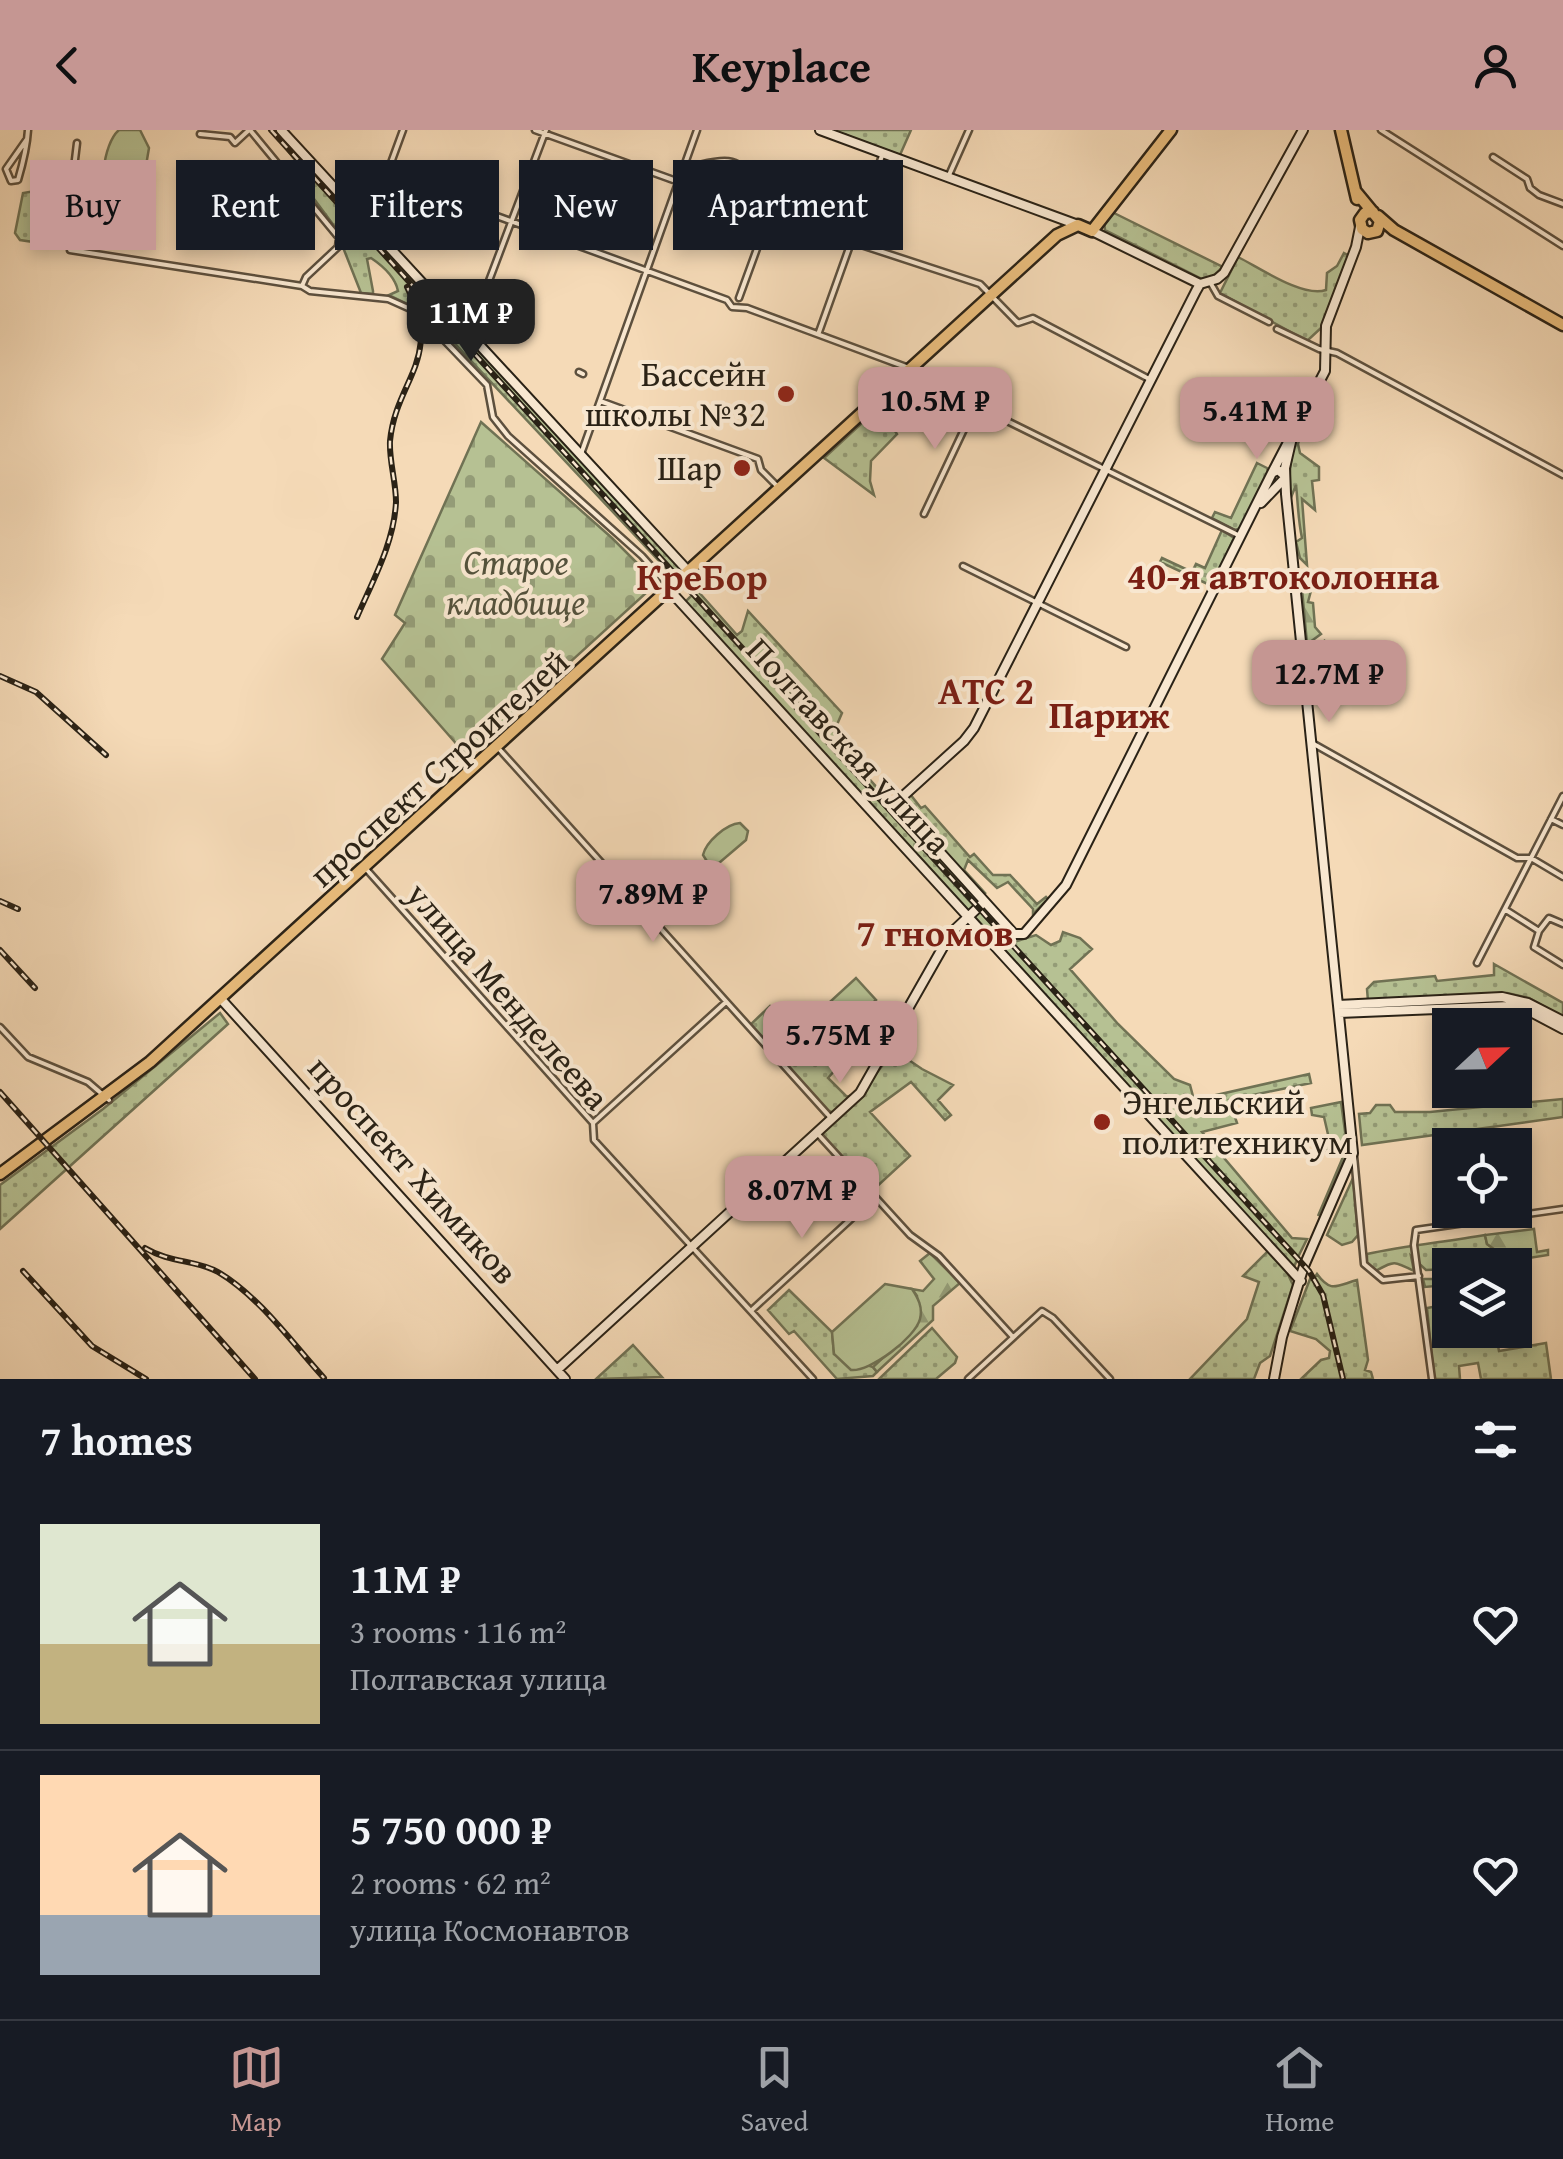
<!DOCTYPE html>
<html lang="en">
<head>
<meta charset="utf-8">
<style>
  :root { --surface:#171b24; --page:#20242c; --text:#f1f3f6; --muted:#9ea1a6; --line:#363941; --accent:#c59692 }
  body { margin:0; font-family:"Gentium Book Plus",serif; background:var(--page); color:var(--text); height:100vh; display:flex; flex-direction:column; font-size:38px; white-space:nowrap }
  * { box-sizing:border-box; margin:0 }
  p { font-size:32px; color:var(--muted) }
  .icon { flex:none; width:55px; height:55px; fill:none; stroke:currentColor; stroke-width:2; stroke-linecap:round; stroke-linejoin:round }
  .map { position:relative; height:1249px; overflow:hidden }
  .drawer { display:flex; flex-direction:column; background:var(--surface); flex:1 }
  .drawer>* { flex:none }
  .guide { position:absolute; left:30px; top:30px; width:1000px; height:90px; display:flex; gap:20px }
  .needle { width:65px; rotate:68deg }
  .controls { position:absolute; left:1432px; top:878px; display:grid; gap:20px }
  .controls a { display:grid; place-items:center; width:100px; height:100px; border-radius:0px; background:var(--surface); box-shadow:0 5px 15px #0003; font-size:50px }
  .price { position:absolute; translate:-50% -85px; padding:0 22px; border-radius:20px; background:var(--accent); color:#111; font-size:32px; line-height:65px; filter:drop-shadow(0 2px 5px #0008) }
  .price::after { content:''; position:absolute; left:50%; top:60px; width:30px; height:22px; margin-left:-15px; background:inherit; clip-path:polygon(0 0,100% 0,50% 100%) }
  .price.selected { background:#222; color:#fff }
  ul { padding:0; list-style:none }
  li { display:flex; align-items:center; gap:30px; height:250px; padding:0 40px }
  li+li { border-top:2px solid var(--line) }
  li span { display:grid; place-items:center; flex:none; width:280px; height:200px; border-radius:0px; color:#555 }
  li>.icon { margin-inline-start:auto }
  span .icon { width:120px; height:120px; fill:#fffc; stroke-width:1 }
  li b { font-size:42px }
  h2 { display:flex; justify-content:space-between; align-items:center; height:120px; padding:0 40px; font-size:42px }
  .tag { padding:0 35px; border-radius:0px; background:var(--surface); box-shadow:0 5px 15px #0003; font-size:35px; line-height:90px }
  .tag.selected { background:var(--accent); color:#111 }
  header { display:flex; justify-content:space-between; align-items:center; height:130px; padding:0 40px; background:var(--accent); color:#111; font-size:45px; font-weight:800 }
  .dock { display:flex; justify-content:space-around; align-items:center; height:140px; border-top:2px solid var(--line); background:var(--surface); font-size:28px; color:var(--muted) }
  .dock a { display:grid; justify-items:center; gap:5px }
  .dock .selected { color:var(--accent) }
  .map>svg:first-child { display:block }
</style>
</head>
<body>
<header><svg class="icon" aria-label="back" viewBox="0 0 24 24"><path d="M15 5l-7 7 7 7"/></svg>Keyplace<svg class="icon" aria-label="person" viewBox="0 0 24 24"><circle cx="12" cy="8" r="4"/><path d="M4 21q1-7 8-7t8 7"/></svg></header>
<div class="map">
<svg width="1563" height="1249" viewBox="0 0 1563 1249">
  <defs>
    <pattern id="grass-dots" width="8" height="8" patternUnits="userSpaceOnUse" patternTransform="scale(2.5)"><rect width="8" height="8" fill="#b6c193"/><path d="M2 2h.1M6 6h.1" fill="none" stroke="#949c77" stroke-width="1.8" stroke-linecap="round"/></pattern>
    <pattern id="forest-firs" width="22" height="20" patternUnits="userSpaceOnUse" patternTransform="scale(2.5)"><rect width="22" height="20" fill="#b6c193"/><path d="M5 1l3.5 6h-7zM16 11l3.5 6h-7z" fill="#949c77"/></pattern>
    <pattern id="cemetery-stones" width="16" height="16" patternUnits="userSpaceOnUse" patternTransform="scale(2.5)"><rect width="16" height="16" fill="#b6c193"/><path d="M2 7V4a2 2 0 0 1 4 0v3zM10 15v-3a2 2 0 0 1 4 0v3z" fill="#949c77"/></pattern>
  </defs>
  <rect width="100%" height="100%" fill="#f5dab7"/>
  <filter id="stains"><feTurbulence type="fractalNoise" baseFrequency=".002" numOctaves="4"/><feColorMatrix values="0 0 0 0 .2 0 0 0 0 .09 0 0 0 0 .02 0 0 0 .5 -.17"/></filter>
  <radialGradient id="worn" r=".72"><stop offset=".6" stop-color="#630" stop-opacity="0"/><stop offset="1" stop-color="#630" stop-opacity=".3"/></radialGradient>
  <path fill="url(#grass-dots)" stroke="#707254" stroke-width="2.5" d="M271,0H278L683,440L675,448L426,183L389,165L398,161C395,146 383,136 371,128L367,129L373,161V164L361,163L335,97L294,42L300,36Z
    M832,0H911L900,25Z
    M35,61L53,64L66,72L67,117L20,110L15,103L23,63Z
    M1112,82L1223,137L1211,148L1202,149L1105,100L1104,91Z
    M1344,123L1350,126L1321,198L1307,211L1220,163L1238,127C1260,138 1303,168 1326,160L1327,143L1337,136Z
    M914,245L971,280L955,296L925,264L908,277L910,283L893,298L897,304L871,331L870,351L874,365L824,328Z
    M1306,287L1298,314L1300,323L1319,337V350L1312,351L1315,380L1302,369L1307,435L1300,428L1296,412L1302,408C1298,390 1298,373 1296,355L1290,370C1288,338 1291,316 1306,287Z
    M1257,333L1267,338L1269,345L1241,398L1235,400L1212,388L1215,382L1231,388Z
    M1222,400L1234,408L1212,456L1160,432L1162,428L1192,442L1196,434L1205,438Z
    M696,459L737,505L742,501L748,481L842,583L836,597L794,551L785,557L822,598L825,597L852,611L843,620L977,768V774L789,571L974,776L970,780L965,779L683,474L692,465L733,510L693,462Z
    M910,664L921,678L925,676L970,727L974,724L993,745H1010L1037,774L1046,767L1048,769L1033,784V779L1008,752L997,758L968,730L964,740L985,763L982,765L903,677V671Z
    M985,777L1017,811L1036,805L1051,815L1060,811L1063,802L1080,808L1092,819L1070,839L1118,894L1174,949L1190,955L1194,970L1309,944L1311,953L1229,970L1237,993L1202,1002L1292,1108L1307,1109L1298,1127L981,778Z
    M979,780L1297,1130L1293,1139L974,789Z
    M1494,834L1563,873V887L1529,868L1507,863L1368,871L1367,859L1374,852L1435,846L1437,851L1494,845Z
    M770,876L781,888L786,884L836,939L828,948L847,967L855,963L834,983L826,980L749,896Z
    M220,883L228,894L0,1099V1055L103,979Z
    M894,920L922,939L953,955L938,970L951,985L945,990L911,952L870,982L910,1026L872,1061L819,1003L858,968Z
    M1563,969V987L1362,1015L1359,984L1370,983L1376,975H1390L1395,982H1430Z
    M1341,972L1348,1023L1318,1086L1343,1027L1339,1019L1316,1022L1315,1017L1330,1013L1324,987L1312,985L1311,978Z
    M1353,1048L1358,1105L1352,1112L1342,1115L1327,1105Z
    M1485,1105L1487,1114L1496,1120L1488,1126L1493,1129L1489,1135H1450V1139L1426,1140L1411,1126L1414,1141C1392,1130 1394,1131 1374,1142L1367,1134V1124C1405,1116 1444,1112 1485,1105Z
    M1269,1120L1285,1138L1293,1155L1270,1226L1260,1233L1254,1249H1190L1247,1189L1259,1152L1243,1146Z
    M1317,1144C1331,1163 1336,1156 1357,1150L1368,1230L1365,1240L1371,1242L1373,1249H1301L1321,1230L1329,1228L1330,1221L1316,1209L1290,1201L1310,1149L1313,1150Z
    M1423,1149H1450V1200H1495L1499,1221L1546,1213L1551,1249H1481L1478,1233L1459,1236L1460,1249H1434L1427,1178L1449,1174L1446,1155L1425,1157Z
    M789,1160L832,1202L834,1224L873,1237L877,1242L873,1246L837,1249L794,1201L789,1204L768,1180Z
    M932,1198L957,1227L955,1233L936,1249H879Z
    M633,1215L662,1247L596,1249Z"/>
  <path fill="url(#forest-firs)" stroke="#707254" stroke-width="2.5" d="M1307,441L1331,452L1312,457L1308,472L1313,473L1315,497L1321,504L1310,512L1315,516L1324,511L1327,546L1319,555L1320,563H1312L1310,534L1314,539L1317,538V525L1308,524L1301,448Z
    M1534,1099L1537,1122L1548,1120V1125L1490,1134L1492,1129L1488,1127L1495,1120L1487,1114L1485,1105Z
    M930,1123L960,1153L933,1176V1190L877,1242L873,1237L917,1196V1166L912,1159L923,1161L934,1149L920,1131Z"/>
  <path fill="url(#cemetery-stones)" stroke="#707254" stroke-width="2.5" d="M481,292L612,408L657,453L467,626L382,529L405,493L395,485Z"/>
  <path fill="#b6c193" stroke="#707254" stroke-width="2.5" d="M119,0H140L149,18L139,77L123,86L110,81C97,65 103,13 119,0Z
    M740,693L748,701L746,710L719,733H708L703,725C706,712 726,694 740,693Z
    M856,848L876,870L840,903L820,881Z
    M885,1154L912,1159C918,1168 923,1177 920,1189C915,1208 870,1242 851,1240L834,1224L832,1202Z"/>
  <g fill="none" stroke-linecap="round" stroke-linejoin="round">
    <g stroke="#5d503e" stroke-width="9">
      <path id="street" d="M250,0L339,108L338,117L306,147L302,156
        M535,0L679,52
        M1381,0L1563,116
        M200,4L230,7L235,13L249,0
        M27,9L6,39L11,51L18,50C23,33 27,17 28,0
        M77,13L70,71V120L302,156L310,161L388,169L417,182L487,255L493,287L508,306L642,426L669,456
        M1493,27L1527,49L1530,58L1539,65L1563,74
        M684,38C711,34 734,20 752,48L743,72L852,112L980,154L1018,193L1033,188L1151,250
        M949,45L969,0
        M387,46L727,170L732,177L747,178L906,237
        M365,91L373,82L403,0
        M1210,152L1218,166L1269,192
        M739,168L770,83
        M1277,199L1319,219L1337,223L1563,345
        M470,201L546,0
        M819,202L883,23
        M915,240L995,285L1240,406
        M579,242L583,244
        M600,271L758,329L761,340L779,358
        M581,324L697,0
        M924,384L976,274
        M963,436L1126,517
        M1312,613L1517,728H1531L1563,747
        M500,620L831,988
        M1551,689L1563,695
        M367,740L593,993L594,1010L813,1249
        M1506,780L1539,801L1549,788L1563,794
        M1539,801L1534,817L1563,835
        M1477,833L1563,666
        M0,897L28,927L88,952L109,970
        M593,993L726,872
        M816,1002L910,1105L939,1126L1013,1207
        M1354,1026L1364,1134L1383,1150L1419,1146
        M753,1179L875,1067
        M968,1249L1042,1181L1053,1188L1110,1249
        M1432,1249L1414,1115L1416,1100L1563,1079"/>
    </g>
    <g stroke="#2a2216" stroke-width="12">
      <path id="secondary" d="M281,0L689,442
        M820,0L1078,95
        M1092,101L1200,154
        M1272,343L1325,241L1326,196L1356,117L1360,97
        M1285,346L1278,340L1272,343L1066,755L1024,804H1014L901,679V668L964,611L974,598L1196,161L1200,154L1217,149L1224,143L1303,0
        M1261,373L1285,348
        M672,463L1301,1151
        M220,868L565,1249
        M1338,875L1502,867L1528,873L1563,891
        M1339,883L1510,876L1529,881L1563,899
        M557,1240L860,963L951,803L984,772
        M1274,1249L1282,1207L1304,1136L1353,1023L1286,364L1285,338L1291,312"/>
    </g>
    <g stroke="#2a2216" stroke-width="15">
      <path id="primary" d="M1341,0L1357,69
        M1356,62L1380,91L1377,101L1368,103L1362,99L1360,90L1365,83L1373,82
        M1378,86L1394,100L1563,195
        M0,1044L150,932L1057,105L1078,95L1092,101L1171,0"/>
    </g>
    <use href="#street" stroke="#f8e7d0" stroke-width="4"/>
    <use href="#secondary" stroke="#f8e7d0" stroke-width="8"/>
    <use href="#primary" stroke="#eabd7c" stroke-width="10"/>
    <g stroke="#2a2216" stroke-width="6">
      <path id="rail" d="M271,0L1309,1141L1323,1165L1343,1249
        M357,487C373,450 394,413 396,372C396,352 389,331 390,311C396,249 444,229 407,157
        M0,546L36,562L106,625
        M0,771L18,779
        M0,820L35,858
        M0,962L255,1249
        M145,1118C170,1133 197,1130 218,1142C260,1167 292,1213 324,1248
        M23,1141L92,1216L146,1249"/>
    </g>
    <use href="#rail" stroke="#f8e7d0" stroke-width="2.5" stroke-dasharray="8" stroke-linecap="butt"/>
  </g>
  <g fill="#8f2418" stroke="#f8e7d0" stroke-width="4">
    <circle cx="786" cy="264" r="10"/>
    <circle cx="742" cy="338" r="10"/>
    <circle cx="1102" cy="992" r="10"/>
  </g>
  <g text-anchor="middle" stroke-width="8" stroke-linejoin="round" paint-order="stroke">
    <g font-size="35" fill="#2a2216" stroke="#f8e7d0" text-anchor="end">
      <text x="766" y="256">Бассейн<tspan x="766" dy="40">школы №32</tspan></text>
      <text x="722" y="350">Шар</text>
      <text x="1122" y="984" text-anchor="start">Энгельский<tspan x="1122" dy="40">политехникум</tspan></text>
    </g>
    <g font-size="35" font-style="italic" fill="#54523c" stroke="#f8e7d0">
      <text x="516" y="444">Старое<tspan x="516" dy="40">кладбище</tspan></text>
    </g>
    <g font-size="35" fill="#2a2216" stroke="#f8e7d0">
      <text transform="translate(849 616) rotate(47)" y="12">Полтавская улица</text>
      <text transform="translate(439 638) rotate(-42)" y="12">проспект Строителей</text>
      <text transform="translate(508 866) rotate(49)" y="12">улица Менделеева</text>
      <text transform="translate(413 1040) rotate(48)" y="12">проспект Химиков</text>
    </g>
    <g font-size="38" font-weight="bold" fill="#7a1f14" stroke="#f8e7d0">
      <text x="1283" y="459">40-я автоколонна</text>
      <text x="702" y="460">КреБор</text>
      <text x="986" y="574">АТС 2</text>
      <text x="1109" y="598">Париж</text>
      <text x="935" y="816">7 гномов</text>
    </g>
  </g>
  <rect width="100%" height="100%" filter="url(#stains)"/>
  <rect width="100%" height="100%" fill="url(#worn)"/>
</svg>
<div class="controls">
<a><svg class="needle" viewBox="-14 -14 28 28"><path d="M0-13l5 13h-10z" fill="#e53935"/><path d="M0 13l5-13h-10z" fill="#9ea1a6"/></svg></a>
<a><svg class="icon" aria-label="locate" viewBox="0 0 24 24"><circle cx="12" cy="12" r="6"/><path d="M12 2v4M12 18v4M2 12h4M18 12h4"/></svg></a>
<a><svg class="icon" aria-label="layers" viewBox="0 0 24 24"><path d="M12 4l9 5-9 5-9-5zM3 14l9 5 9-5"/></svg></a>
</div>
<b class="price selected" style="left:471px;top:234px">11M ₽</b>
<b class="price" style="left:935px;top:322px">10.5M ₽</b>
<b class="price" style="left:1257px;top:332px">5.41M ₽</b>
<b class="price" style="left:1329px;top:595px">12.7M ₽</b>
<b class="price" style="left:653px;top:815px">7.89M ₽</b>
<b class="price" style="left:840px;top:956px">5.75M ₽</b>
<b class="price" style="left:802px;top:1111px">8.07M ₽</b>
<div class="guide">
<a class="tag selected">Buy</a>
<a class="tag">Rent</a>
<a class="tag">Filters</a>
<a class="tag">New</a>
<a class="tag">Apartment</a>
</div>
</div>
<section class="drawer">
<h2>7 homes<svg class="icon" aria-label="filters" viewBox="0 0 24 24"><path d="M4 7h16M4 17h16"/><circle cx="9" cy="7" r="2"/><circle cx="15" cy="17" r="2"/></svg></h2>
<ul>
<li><span style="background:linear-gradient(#dfe7d0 60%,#c2b280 0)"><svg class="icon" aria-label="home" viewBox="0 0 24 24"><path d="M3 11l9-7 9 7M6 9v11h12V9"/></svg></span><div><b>11M ₽</b><p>3 rooms · 116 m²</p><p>Полтавская улица</p></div><svg class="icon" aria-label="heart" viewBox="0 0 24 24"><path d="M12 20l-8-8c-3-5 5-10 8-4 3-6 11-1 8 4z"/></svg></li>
<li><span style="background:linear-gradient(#ffd9b3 70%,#9aa5b1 0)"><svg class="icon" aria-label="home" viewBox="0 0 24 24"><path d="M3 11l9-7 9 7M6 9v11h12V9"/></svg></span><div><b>5 750 000 ₽</b><p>2 rooms · 62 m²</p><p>улица Космонавтов</p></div><svg class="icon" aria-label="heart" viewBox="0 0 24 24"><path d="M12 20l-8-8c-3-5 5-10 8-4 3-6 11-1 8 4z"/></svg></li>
</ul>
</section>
<nav class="dock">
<a class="selected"><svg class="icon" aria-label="map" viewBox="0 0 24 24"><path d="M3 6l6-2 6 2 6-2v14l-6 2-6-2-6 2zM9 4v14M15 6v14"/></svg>Map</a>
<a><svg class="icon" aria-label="saved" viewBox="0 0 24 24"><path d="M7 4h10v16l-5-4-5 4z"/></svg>Saved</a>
<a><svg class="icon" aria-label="home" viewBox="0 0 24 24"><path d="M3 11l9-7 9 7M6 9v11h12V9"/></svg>Home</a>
</nav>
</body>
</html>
